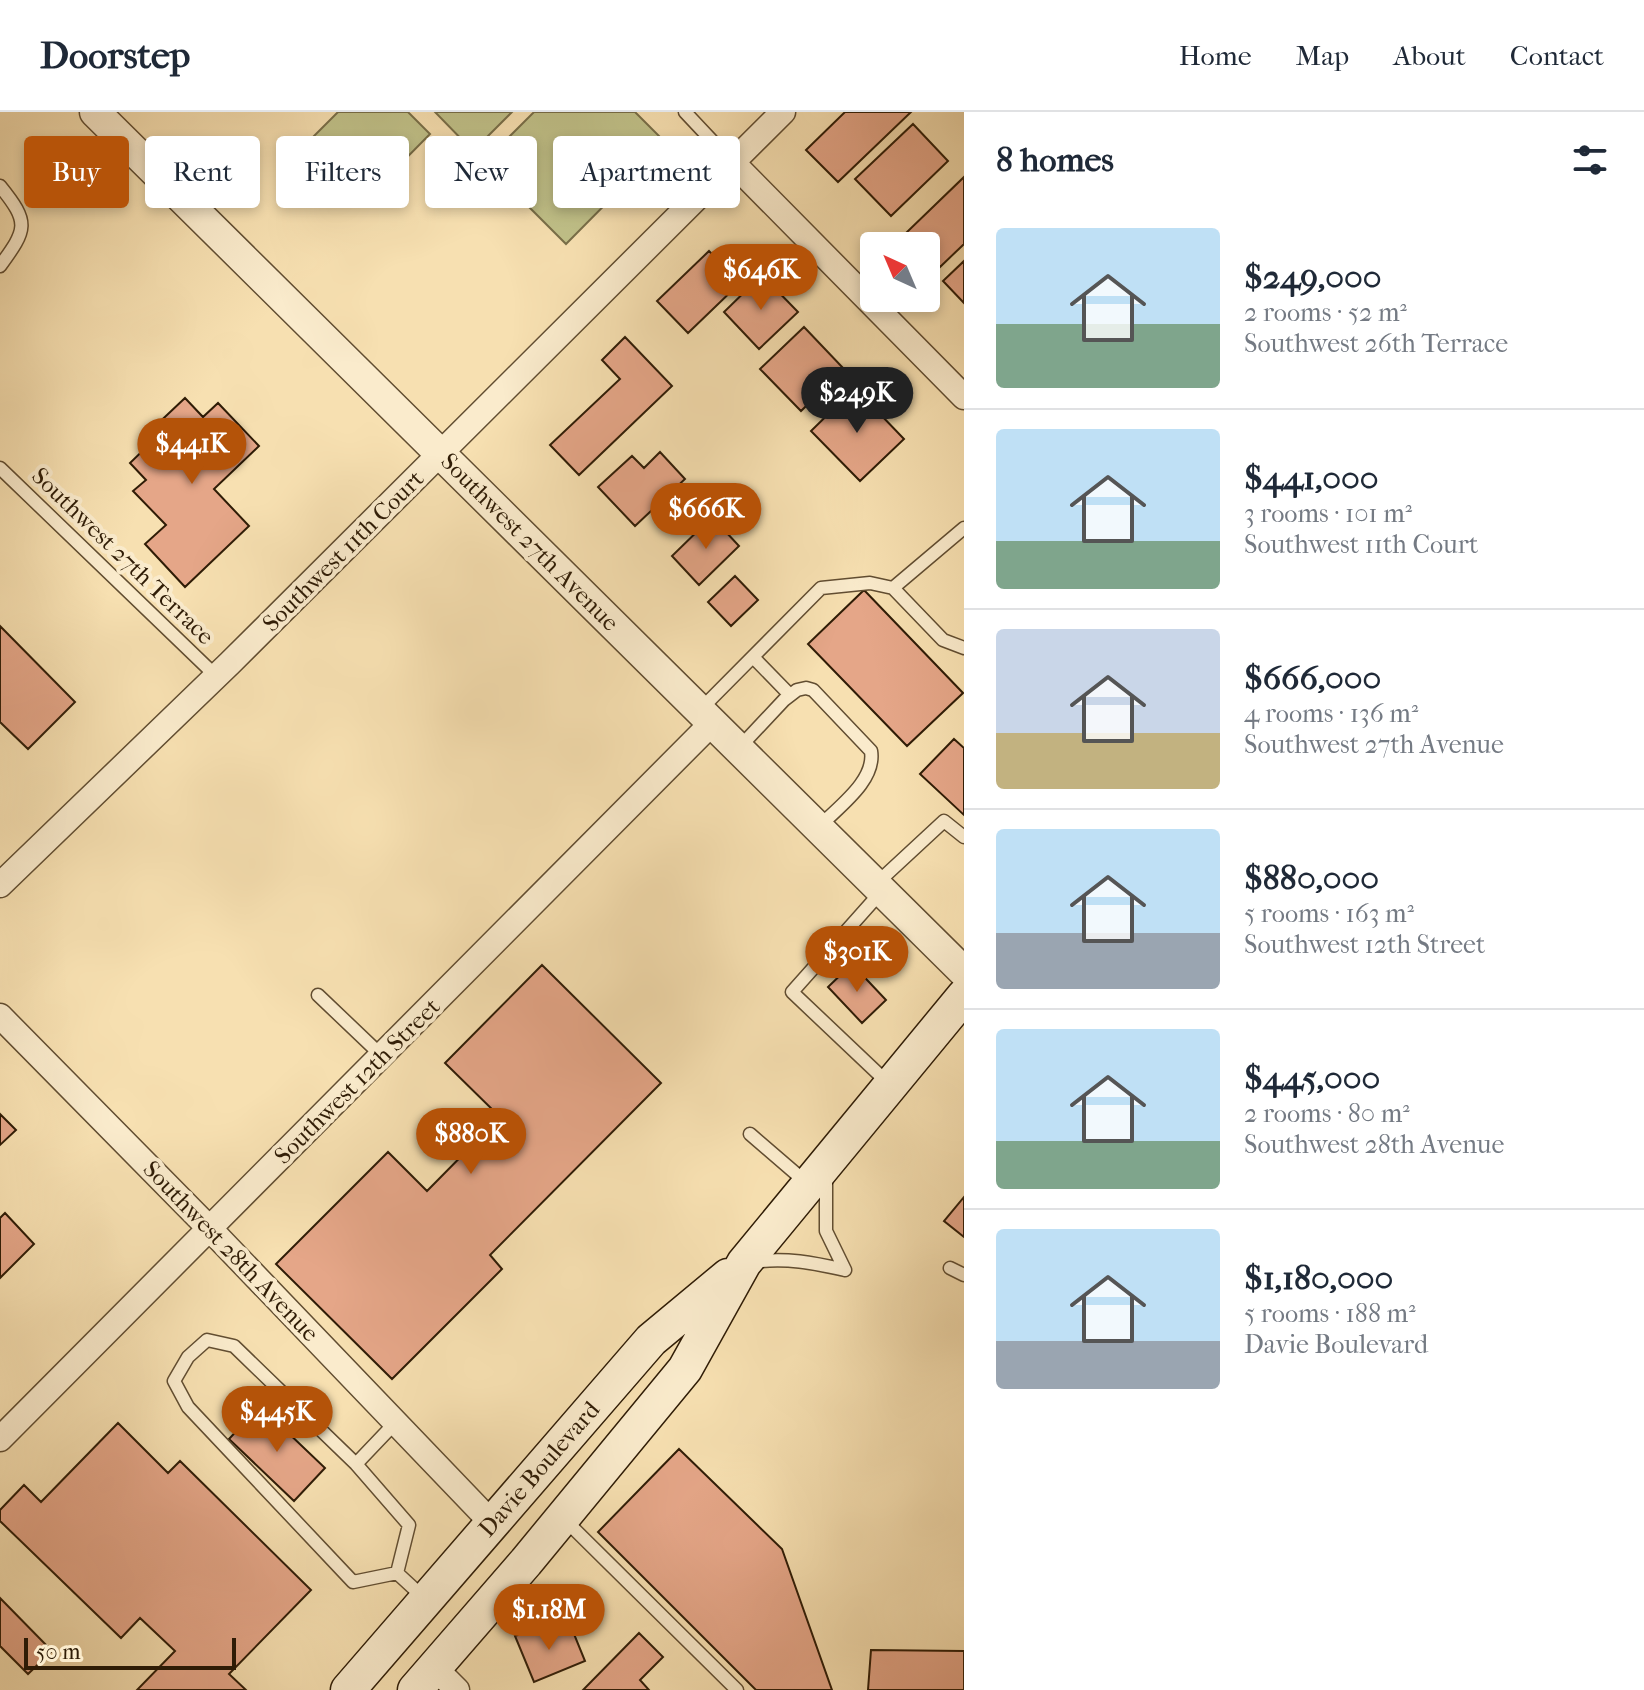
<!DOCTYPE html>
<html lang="en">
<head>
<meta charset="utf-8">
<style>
  :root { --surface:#fff; --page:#f6f6f7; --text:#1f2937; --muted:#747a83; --line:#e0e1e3; --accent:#b45309 }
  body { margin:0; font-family:"IM FELL French Canon",serif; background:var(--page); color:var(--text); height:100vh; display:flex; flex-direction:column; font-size:30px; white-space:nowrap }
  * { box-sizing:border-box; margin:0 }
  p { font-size:26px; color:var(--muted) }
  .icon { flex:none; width:44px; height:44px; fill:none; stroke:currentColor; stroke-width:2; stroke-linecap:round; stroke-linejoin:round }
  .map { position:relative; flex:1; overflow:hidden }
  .side { display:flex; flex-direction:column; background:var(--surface); width:680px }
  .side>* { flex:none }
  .top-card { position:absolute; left:24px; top:24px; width:760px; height:72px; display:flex; gap:16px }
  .needle { width:52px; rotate:316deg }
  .tools { position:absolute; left:860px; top:120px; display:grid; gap:16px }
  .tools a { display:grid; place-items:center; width:80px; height:80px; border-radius:8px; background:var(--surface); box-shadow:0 4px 12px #0003; font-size:40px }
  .scale { position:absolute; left:24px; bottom:20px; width:212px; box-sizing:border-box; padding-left:8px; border:4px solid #2f1c06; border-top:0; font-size:22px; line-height:28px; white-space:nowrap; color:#2f1c06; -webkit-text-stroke:6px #faebcc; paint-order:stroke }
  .price { position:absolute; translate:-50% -68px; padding:0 18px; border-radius:28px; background:var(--accent); color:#fff; font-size:26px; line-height:52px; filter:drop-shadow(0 2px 4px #0008) }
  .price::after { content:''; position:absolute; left:50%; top:48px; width:24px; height:18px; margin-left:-12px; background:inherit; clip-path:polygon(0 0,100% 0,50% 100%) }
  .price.active { background:#222; color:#fff }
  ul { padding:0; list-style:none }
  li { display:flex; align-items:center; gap:24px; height:200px; padding:0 32px }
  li+li { border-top:2px solid var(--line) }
  li span { display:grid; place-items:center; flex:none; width:224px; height:160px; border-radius:8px; color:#555 }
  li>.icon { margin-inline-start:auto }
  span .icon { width:96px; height:96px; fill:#fffc; stroke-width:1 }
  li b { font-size:34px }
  h2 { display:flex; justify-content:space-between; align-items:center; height:96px; padding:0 32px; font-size:34px }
  .chip { padding:0 28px; border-radius:8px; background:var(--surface); box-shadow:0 4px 12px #0003; font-size:28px; line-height:72px }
  .chip.active { background:var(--accent); color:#fff }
  header { display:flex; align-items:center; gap:48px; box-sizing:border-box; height:112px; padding:0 40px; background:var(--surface); border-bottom:2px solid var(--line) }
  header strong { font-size:38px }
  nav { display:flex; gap:44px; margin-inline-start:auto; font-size:28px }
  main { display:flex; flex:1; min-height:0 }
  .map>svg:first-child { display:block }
</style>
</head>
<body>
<header>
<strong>Doorstep</strong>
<nav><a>Home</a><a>Map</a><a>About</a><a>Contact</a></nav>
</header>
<main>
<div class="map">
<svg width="964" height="1578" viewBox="0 0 964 1578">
  <rect width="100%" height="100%" fill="#f7e0b1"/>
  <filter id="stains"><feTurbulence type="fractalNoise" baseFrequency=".0025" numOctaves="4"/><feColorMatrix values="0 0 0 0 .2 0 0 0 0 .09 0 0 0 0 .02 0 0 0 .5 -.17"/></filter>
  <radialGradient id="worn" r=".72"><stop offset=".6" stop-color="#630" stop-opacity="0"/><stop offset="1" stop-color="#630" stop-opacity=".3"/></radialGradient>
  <path fill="#c0c189" stroke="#786e48" stroke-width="2" d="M338,0H408L430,22L360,93L303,35Z
    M435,0H512L473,39Z
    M534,0H635L666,31L566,132L484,50Z"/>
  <path fill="#e5a688" stroke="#2f1c06" stroke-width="2" d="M845,0H911L838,70L806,38Z
    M913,12L948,49L891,104L855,67Z
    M964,65V132L940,155L926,140V134H920L907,120Z
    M709,139L740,171L688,221L657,189Z
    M964,149V191L943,169Z
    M762,163L798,200L759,237L724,200Z
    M804,215L844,257L801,299L760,257Z
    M625,225L672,274L579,363L550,333L620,267L602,248Z
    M855,276L904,327L860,369L811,319Z
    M185,286L203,305L218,291L259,334L214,377L249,414L185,475L145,432L166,413L133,379L146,368L130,351L156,326L150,319Z
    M660,340L685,367L635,414L598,375L632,344L644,356Z
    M712,405L739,434L699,473L672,444Z
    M735,464L758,488L731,514L708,490Z
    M864,478L963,581L907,634L808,532Z
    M0,514L75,590L28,637L0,610Z
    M954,627L964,636V703L920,662Z
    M852,852L886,888L862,911L828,875Z
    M542,853L661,971L490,1143L502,1157L392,1267L276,1152L388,1040L427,1079L500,1005L445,951Z
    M0,1002L16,1018L0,1033Z
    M964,1085V1125L944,1109Z
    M5,1101L34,1132L0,1166V1106Z
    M260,1294L325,1356L294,1389L229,1327Z
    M118,1311L168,1361L180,1349L311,1478L229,1562L246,1578H137L175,1539L140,1506L121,1526L0,1409V1398L24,1373L41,1390Z
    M679,1337L782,1437L832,1578H756L598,1420Z
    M0,1486L52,1539L28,1562L0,1534Z
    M544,1513L549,1526L572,1517L585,1549L534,1570L515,1524Z
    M639,1521L663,1545L640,1568L649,1578H583Z
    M871,1538L964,1539V1578H868Z"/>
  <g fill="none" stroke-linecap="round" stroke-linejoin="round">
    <g stroke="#614d31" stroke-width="15">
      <path id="service" d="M685,0L732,50
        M0,74C30,111 27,117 0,154
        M0,356L216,564
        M964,416L893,476L943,528L964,536
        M753,545L790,583
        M700,598L821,476L870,471L893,476
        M739,636L784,588L797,578L806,576L813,578L871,639C876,669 838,695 819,715
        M876,772L944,709L964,725
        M881,780L792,880L888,971
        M318,883L382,944
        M750,1022L808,1072
        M826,1062V1119L845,1158
        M754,1150C785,1145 814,1151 845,1158
        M950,1156L964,1163
        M207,1228L234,1234L356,1352L409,1413L397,1461L353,1470L188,1295L174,1269L188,1245Z
        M356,1352L396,1310
        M565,1408L737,1578
        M397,1461L423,1485"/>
    </g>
    <g stroke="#614d31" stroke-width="27">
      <path id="minor" d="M732,50L964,285
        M0,773L230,551L783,0
        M0,904L210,1117L492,1411
        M0,1327L713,610
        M434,1555L457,1578"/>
    </g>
    <g stroke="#614d31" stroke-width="33">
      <path id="tertiary" d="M95,0L964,860"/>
    </g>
    <g stroke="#2f1c06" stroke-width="37">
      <path id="secondary" d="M348,1578L651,1228L728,1164
        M415,1578L526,1450L685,1257L744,1151L964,884"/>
    </g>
    <use href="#service" stroke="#faebcc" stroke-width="12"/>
    <use href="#minor" stroke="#faebcc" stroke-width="24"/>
    <use href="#tertiary" stroke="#faebcc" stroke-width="30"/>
    <use href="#secondary" stroke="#faebcc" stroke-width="34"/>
  </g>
  <g text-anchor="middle" stroke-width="8" stroke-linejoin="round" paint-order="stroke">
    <g font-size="24" fill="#2f1c06" stroke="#faebcc">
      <text transform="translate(530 430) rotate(45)" y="8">Southwest 27th Avenue</text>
      <text transform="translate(343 439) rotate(-45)" y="8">Southwest 11th Court</text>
      <text transform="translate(123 444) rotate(44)" y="8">Southwest 27th Terrace</text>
      <text transform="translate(357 969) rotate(-45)" y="8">Southwest 12th Street</text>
      <text transform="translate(231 1139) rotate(46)" y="8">Southwest 28th Avenue</text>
      <text transform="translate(539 1357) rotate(-49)" y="8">Davie Boulevard</text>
    </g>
  </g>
  <rect width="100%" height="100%" filter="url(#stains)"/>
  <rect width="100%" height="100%" fill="url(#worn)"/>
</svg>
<div class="tools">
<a><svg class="needle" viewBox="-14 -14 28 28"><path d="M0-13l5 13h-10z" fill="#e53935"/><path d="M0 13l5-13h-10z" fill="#747a83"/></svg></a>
</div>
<div class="scale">50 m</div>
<b class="price" style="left:761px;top:200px">$646K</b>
<b class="price active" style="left:857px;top:323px">$249K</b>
<b class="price" style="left:192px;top:374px">$441K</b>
<b class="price" style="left:706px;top:439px">$666K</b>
<b class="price" style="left:857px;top:882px">$301K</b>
<b class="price" style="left:471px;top:1064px">$880K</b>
<b class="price" style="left:277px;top:1342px">$445K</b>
<b class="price" style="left:549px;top:1540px">$1.18M</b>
<div class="top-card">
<a class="chip active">Buy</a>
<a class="chip">Rent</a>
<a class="chip">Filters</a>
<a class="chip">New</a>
<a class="chip">Apartment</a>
</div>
</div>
<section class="side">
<h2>8 homes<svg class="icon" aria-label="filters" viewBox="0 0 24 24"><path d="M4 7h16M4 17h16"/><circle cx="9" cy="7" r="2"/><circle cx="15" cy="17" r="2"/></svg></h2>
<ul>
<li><span style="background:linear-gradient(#bfe0f5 60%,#7fa58c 0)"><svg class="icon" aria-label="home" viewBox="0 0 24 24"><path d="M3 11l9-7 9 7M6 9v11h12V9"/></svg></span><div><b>$249,000</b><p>2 rooms · 52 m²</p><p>Southwest 26th Terrace</p></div></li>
<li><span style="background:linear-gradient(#bfe0f5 70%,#7fa58c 0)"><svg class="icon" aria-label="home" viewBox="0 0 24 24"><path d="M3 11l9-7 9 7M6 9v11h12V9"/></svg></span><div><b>$441,000</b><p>3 rooms · 101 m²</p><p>Southwest 11th Court</p></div></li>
<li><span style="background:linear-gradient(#c9d6e8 65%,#c2b280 0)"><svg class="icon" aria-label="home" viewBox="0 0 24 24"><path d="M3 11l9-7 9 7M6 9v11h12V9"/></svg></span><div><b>$666,000</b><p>4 rooms · 136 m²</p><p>Southwest 27th Avenue</p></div></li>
<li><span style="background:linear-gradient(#bfe0f5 65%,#9aa5b1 0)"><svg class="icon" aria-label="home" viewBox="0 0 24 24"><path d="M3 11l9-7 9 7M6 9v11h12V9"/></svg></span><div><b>$880,000</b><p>5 rooms · 163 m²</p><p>Southwest 12th Street</p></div></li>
<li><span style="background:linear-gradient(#bfe0f5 70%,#7fa58c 0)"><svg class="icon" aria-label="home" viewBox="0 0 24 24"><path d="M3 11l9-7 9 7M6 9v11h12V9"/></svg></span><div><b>$445,000</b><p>2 rooms · 80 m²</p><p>Southwest 28th Avenue</p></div></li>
<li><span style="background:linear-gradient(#bfe0f5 70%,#9aa5b1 0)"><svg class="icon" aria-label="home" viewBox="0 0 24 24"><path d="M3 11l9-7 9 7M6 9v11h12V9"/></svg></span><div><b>$1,180,000</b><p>5 rooms · 188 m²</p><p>Davie Boulevard</p></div></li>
</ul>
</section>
</main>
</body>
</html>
